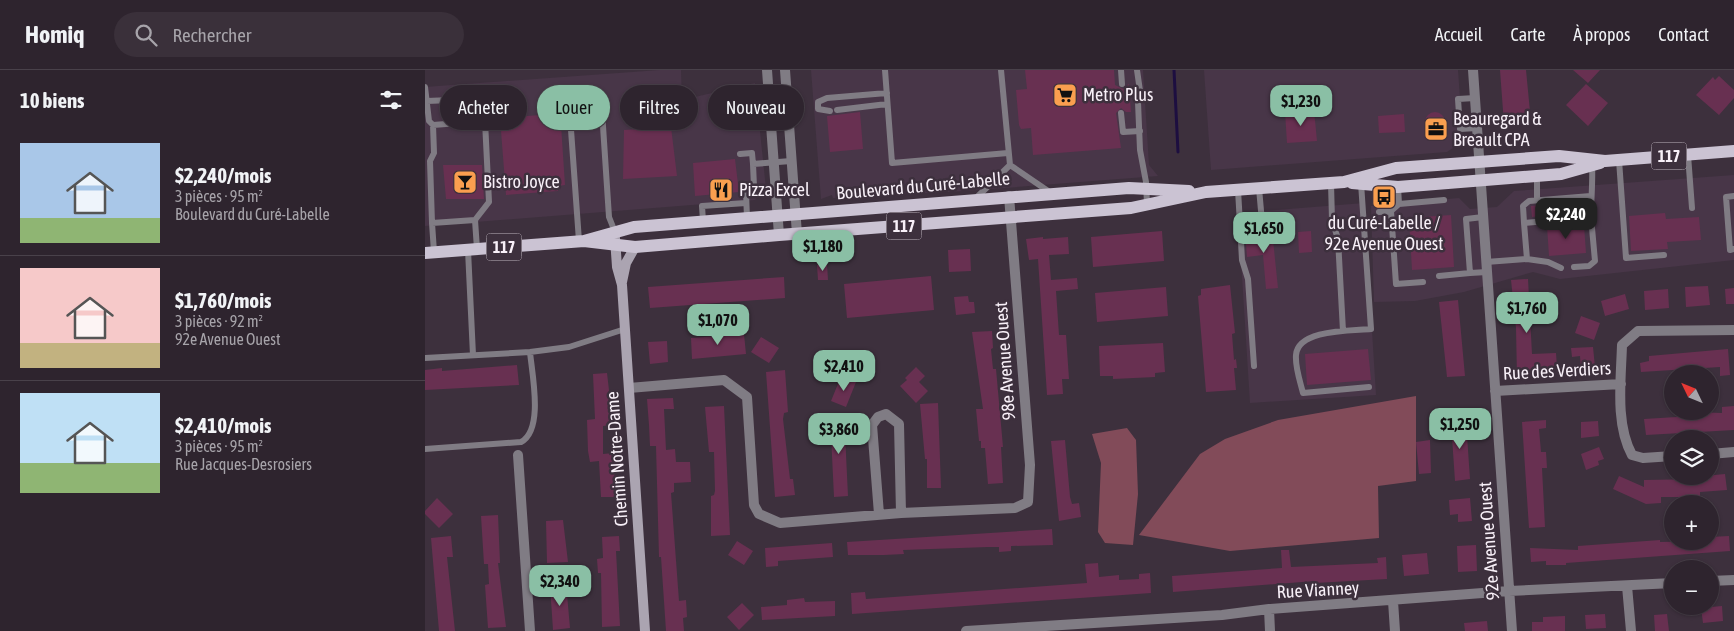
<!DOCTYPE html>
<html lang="fr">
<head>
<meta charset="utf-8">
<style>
  :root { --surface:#2e242e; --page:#3a303a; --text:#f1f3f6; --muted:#a7a4aa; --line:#49414a; --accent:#8abfa5 }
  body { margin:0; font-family:"Asap Condensed",sans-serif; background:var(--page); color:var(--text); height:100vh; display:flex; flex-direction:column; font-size:19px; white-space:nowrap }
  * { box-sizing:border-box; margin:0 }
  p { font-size:16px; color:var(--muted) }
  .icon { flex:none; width:28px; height:28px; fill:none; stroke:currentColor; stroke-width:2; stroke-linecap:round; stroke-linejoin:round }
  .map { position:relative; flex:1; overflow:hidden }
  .sheet { display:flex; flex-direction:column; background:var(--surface); width:425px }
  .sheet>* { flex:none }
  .banner { position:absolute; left:15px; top:15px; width:475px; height:45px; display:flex; gap:10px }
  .needle { width:32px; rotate:313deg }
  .fabs { position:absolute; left:1239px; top:295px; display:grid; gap:10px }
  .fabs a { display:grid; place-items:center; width:55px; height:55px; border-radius:50%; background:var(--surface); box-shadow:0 1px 4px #0004,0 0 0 1px var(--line); font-size:25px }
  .price { position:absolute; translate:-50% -42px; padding:0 11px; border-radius:10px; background:var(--accent); color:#111; font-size:16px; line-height:32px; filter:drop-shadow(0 1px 2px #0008) }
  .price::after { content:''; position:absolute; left:50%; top:30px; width:15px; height:11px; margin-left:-8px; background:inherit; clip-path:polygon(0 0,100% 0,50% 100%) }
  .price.active { background:#222; color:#fff }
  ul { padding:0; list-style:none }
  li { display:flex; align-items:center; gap:15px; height:125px; padding:0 20px }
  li+li { border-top:1px solid var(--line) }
  li span { display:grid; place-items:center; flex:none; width:140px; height:100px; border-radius:0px; color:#555 }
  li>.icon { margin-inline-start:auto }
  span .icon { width:60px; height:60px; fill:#fffc; stroke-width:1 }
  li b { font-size:21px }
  h2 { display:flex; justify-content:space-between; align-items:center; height:60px; padding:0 20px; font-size:21px }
  .tag { padding:0 18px; border-radius:22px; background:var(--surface); box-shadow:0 1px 4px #0004,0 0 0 1px var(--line); font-size:18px; line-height:45px }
  .tag.active { background:var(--accent); color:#111 }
  header { display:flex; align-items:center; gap:30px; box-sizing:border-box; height:70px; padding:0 25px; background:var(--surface); border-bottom:1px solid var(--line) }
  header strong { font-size:24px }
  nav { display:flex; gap:28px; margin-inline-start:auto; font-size:18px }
  .search { width:350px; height:45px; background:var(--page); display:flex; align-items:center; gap:12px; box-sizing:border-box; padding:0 18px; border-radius:28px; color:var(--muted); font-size:19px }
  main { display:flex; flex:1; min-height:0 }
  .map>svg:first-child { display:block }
</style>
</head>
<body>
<header>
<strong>Homiq</strong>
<div class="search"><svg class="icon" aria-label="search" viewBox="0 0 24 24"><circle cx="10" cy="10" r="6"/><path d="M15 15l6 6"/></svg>Rechercher</div>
<nav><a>Accueil</a><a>Carte</a><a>À propos</a><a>Contact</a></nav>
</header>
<main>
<section class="sheet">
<h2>10 biens<svg class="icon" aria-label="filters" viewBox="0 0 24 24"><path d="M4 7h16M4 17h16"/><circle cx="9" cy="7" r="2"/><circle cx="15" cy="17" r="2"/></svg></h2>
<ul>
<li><span style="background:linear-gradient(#a9c7e8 75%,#8fb573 0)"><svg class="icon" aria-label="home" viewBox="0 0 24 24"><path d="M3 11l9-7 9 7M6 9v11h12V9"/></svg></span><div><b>$2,240/mois</b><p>3 pièces · 95 m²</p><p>Boulevard du Curé-Labelle</p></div></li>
<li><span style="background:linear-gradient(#f6c9c9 75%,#c2b280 0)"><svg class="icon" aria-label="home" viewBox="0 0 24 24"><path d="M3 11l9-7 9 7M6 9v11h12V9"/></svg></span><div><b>$1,760/mois</b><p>3 pièces · 92 m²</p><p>92e Avenue Ouest</p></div></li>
<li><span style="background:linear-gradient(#bfe0f5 70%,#8fb573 0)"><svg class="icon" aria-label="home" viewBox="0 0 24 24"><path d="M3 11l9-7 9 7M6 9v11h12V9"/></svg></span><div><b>$2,410/mois</b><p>3 pièces · 95 m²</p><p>Rue Jacques-Desrosiers</p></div></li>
</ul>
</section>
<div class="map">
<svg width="1309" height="561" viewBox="0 0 1309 561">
  <rect width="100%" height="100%" fill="#3d303d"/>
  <path fill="#483648" d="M235,0H256L257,30L330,13L341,119L330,130L0,156V17Z
    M386,0H718L724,95L733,106L540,121L408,128L407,125L396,129Z
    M779,0H1033L1038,71L1022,82L786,100Z
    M1309,105V190L1135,209L1108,202L1039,222L990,231L949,232L946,136L1034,128L1045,139L1072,137L1089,121Z
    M939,133L951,325L825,333L813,143Z"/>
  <path fill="#824b59" d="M991,326V411L953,416L954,468L805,481L714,465L775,384L800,369L853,350Z
    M702,358L711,370L713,424L708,475L680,473L673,462L676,393L667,364Z"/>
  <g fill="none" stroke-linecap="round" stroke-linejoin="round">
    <path stroke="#1d0e40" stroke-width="3" d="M749,0L753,82"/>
  </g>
  <path fill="#683051" d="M600,0H689L690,15L698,19L704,14L706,42H701L696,38L691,43L696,78L608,85L606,58L596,59L594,55L591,20L602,19Z
    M1075,0H1101L1106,52L1079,54Z
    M1148,0H1175L1163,13Z
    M1294,6L1309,20V28L1294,45L1271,25L1288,7L1290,10Z
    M1161,14L1183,33L1163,56L1141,35Z
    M889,40L892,71L862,73L860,42Z
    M435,42L438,79L405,82L402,46Z
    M1000 52a10 10 0 1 1 20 0a10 10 0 1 1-20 0Z
    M128,44L129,56L136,55L140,115L133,116V121L81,125L75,48Z
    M979,44L980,62L954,63L953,46Z
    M246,57L252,106L198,109L199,60Z
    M310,89L314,122L270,126L268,93Z
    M18,95H57L59,129H21Z
    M1152,132L1153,143L1138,144V133Z
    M1128,134V145L1107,147L1106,136Z
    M1240,143L1241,149L1274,147L1276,170L1242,172L1243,179L1206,181L1204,146Z
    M1026,145L1029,197L987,200L984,148Z
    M1153,153V156L1159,155L1161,183L1124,186L1122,156Z
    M847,160L853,218L841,219L838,185L822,187L820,162Z
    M737,161L739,191L668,197L666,167Z
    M886,161L887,182L874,183L873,162Z
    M618,167V169L643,167L644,184L624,185L626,210L652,208L653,219L631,221L634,265H641L644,309H637L638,324L622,325L613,189L604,190L601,169Z
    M545,179L546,201L524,202L523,180Z
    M402,194L403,210H393L392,195Z
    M506,206L509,240L422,248L419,214Z
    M359,207L360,228L225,238L223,217Z
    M1103,209L1107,284L1131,283L1132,297L1107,299V306L1092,307L1091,258L1086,210Z
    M805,215L810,263L807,264L809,290L811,289L812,298H809L811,320L781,322L773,226L776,225V219Z
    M1283,216L1285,235L1261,237L1260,217Z
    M741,217L743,246L672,252L670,223Z
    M1309,218V234H1301L1300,219Z
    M1243,219L1244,238L1220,240L1219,221Z
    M1200,224L1204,239L1180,246L1176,231Z
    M543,226L544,232H549L550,243L531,245L529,227Z
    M1033,230L1040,306L1022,307L1014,232Z
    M1156,246L1175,253L1169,270L1150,263Z
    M567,261L568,278L566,279L568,299H571L578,377H576L578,413L563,414L560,378H556V371H554L551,339H558L547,262Z
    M319,264L321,284L267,289L266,268Z
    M336,267L354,278L344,293L326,282Z
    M242,271L243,292L225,294L223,272Z
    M738,273L740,302L730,303V307L688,309V306H675L674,276Z
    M1168,277L1170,297L1156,298L1155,286L1147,287L1146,278Z
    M943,279L946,310L882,315L880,284Z
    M1303,279L1305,305L1295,306V297L1216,302L1215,293L1224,291V286Z
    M92,295L94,315L0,320V300L17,298V301Z
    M491,297L500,306L494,312L503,321L491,333L475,316L482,310L480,308Z
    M360,300L363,342L359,343L358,349L365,409H368L370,425L350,427L341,302Z
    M182,303L188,355L178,356V384L188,383L191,427H176L174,391L165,392L163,381L162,350L170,349L168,304Z
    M422,308L431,312L421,337L406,331L415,309L421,312Z
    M248,328L249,339H239L241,380L250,379L251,392H265L266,412L249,413V422L246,423L254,531L261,530L262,547L258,548L259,561H241L236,487H234L231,376H225L224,355L222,329Z
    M513,333L516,418H502V389H500L495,334Z
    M299,336L305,465L286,466V426L289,425L290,421L289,382H284L280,337Z
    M1309,336V360L1221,365L1219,349L1268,346V342L1297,343V337Z
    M419,343L423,426L409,427L405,344Z
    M1121,350V358L1114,359L1116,382H1121L1122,398H1117L1120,457L1104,458L1097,352Z
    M1041,351L1045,409L1030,411L1027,367L1023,368V359H1027L1026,352Z
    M1173,351L1174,366L1156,368V352Z
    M640,370L645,427L647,434L654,433L656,447L634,451L626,371Z
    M1005,370L1006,403L994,404L991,372Z
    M1174,377L1179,389L1173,391L1174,395L1161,400L1156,384Z
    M1300,404L1302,420L1275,422V427H1236V433L1221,434L1188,419L1194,406L1219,417V410L1279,409V406Z
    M12,428L28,444L14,458L0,444V441Z
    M1045,428L1047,451L1033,452V444L1025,445L1024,430Z
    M73,445L75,493H73L81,557L63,558L60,515L64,514L63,494H59L56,446Z
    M138,450L143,492L122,493L121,451Z
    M627,459L628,475L586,476V481L574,482V477H563L478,480L479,484L459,485H423L422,472Z
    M26,466L28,487H22L30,561H14L6,468Z
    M194,466L195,481H191L195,556L177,557L176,503H173L172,489L178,488L177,467Z
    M1304,466L1305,481L1141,493V495H1121V491L1106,492L1105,478L1153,480V476L1235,470V472L1285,471V467Z
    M312,471L328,481L319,495L303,485Z
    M407,473L408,487L353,491V496L341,497L340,478Z
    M1051,475L1052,501L1033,502L1032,476Z
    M856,480H864L866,497L953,493L952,488L961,487L962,509L890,513V511L748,522L747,506L857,498Z
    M1002,483L1004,504L979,506L977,485Z
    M673,493L674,507L694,505V510L714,509V504L725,503L726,523L427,544L426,523L440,522L441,529L662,513L660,494Z
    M141,513L145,558L128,560L125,515Z
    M379,528L380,532L410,531V546L337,550L336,537L362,535V530Z
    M317,533L329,545L314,560L302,547Z
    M1297,536L1298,551L1278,553L1276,538Z
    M1180,544L1181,558L1161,559L1160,545Z
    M1242,544L1244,561H1230L1229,545Z
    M1140,546V561H1107V552H1118V547Z
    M1062,551L1063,561H1040L1039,553Z"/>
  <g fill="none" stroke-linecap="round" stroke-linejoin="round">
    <path stroke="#807c84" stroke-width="6" d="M460,0L467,93L583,83
      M576,0L585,95L626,123
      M696,0L697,14
      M712,0L715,21L713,32L715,80L721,112L722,134
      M0,17L4,51L8,55
      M143,18L154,171
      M1050,28L1033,29L1035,59L1052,58
      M2,31L50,29L52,52
      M412,40L462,34
      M177,41L184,147L190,162
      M405,41L393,39V32L402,28L462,23
      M696,43L698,62L715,61
      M315,84L327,83L328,94
      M1263,85L1267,138
      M1194,90L1201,188L1239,185
      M1112,106V130
      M906,113L907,150L913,169L918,261
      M936,113L946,259C927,261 873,259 871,285C870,297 875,311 878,323L944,317
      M973,117L974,134L1019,130
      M813,120L815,154L837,152L834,118
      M1309,126L1301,127L1305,180L1309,179
      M550,129L585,95
      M1133,129V150
      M966,141L971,214L998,212
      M954,142L966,141L974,134
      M1058,147L1041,149L1045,203L1062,202
      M322,148L321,122L329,117L328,94L366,91
      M278,151L277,136L321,133
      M7,153L5,91L9,83L8,55L60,51L64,132L50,150
      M1099,153L1098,136L1104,131L1166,126
      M815,154L817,190L823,209L829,296
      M43,180L48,285
      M9,182L7,153L50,150L52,179
      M1102,189L1123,192L1136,198
      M1061,192L1102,189L1099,153L1166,147C1166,128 1168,112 1167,93
      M1149,197L1164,196L1170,191L1166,147
      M1014,206L1045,203
      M0,288L105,282L144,277L200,259
      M0,379L96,372C119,360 107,304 105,282"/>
    <path stroke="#807c84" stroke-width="10" d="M342,0L354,165
      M360,0L372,164
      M1048,0L1087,561
      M204,318L299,310L322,327L329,435L334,444L355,453L476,443L590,438L603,432L605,395L584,126
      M1070,321L1196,314
      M1285,384L1309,382
      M93,385L105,561
      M1248,386L1218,388L1207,385C1190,354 1196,310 1197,275L1213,261L1309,260
      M454,444L447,355L453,347L461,344L474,354L476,443
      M1285,511L1309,510
      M1202,516L1206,561
      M968,531L970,561
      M844,539L845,561
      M541,561L797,545L844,539L1084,521L1248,513"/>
    <path stroke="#aba4b1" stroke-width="10" d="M190,168L192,197L197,215L220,561
      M197,212L201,193L210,177"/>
    <path stroke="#cbc3d3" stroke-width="12" d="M927,113L973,117L1136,104L1175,93
      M159,171L210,177L354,165L706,138L781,122L919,112L971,98L1134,86L1180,91L1309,81
      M0,183L159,171L209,157L704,118L764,121"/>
  </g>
  <defs>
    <g id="supermarket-square" transform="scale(1.25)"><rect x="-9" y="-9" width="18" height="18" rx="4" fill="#fa9f4f" stroke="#3d303d"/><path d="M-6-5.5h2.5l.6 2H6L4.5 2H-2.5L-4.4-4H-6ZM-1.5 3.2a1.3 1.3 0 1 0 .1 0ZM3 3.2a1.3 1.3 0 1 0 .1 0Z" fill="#111"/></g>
    <g id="office-square" transform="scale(1.25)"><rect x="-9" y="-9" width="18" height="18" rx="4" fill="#fa9f4f" stroke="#3d303d"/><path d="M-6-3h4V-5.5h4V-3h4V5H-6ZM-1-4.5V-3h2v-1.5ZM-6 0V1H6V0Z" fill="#111"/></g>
    <g id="bar-square" transform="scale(1.25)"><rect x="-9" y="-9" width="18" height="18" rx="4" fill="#fa9f4f" stroke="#3d303d"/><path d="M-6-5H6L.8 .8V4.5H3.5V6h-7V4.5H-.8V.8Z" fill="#111"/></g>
    <g id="restaurant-square" transform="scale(1.25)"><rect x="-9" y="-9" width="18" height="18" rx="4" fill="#fa9f4f" stroke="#3d303d"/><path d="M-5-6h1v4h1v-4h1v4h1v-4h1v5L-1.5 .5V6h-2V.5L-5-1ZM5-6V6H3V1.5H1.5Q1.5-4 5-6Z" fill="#111"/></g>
    <g id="bus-square" transform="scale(1.25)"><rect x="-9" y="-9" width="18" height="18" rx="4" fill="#fa9f4f" stroke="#3d303d"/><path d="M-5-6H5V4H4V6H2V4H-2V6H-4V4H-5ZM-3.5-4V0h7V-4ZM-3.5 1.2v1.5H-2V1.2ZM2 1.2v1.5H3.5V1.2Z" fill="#111"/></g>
  </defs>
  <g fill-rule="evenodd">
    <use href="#supermarket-square" x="640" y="25"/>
    <use href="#office-square" x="1011" y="59"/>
    <use href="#bar-square" x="40" y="112"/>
    <use href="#restaurant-square" x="296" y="120"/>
    <use href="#bus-square" x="959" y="127"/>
  </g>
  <g text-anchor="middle" stroke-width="5" stroke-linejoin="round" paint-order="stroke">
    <g fill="#3d303d" stroke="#c0b6c0" stroke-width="1">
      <rect x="1226.5" y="72.5" width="35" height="27" rx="4"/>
      <rect x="461.5" y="142.5" width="35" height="27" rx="4"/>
      <rect x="61.5" y="163.5" width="35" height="27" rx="4"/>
    </g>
    <g font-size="16" font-weight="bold" fill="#f8f0f8">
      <text x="1244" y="92">117</text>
      <text x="479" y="162">117</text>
      <text x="79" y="183">117</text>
    </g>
    <g font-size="18" fill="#f8f0f8" stroke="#3d303d" text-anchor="start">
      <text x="658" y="31">Metro Plus</text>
      <text x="1028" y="55">Beauregard &amp;<tspan x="1028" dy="21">Breault CPA</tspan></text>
      <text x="58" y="118">Bistro Joyce</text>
      <text x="314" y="126">Pizza Excel</text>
      <text x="959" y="159" text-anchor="middle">du Curé-Labelle /<tspan x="959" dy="21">92e Avenue Ouest</tspan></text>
    </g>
    <g font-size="18" fill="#f8f0f8" stroke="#3d303d">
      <text transform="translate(498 116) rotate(-5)" y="6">Boulevard du Curé-Labelle</text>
      <text transform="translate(580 291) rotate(-94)" y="6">98e Avenue Ouest</text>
      <text transform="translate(1132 301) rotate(-3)" y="6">Rue des Verdiers</text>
      <text transform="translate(192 389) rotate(-94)" y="6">Chemin Notre-Dame</text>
      <text transform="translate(1064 471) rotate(-94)" y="6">92e Avenue Ouest</text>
      <text transform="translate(893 520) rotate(-3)" y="6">Rue Vianney</text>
    </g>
  </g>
</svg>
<div class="fabs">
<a><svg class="needle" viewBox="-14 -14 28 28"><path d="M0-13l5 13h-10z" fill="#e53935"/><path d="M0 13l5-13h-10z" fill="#a7a4aa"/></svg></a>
<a><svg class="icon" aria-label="layers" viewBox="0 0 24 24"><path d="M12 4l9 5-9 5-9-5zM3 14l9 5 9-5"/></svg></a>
<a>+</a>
<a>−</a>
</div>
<b class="price" style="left:876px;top:57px">$1,230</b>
<b class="price active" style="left:1141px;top:170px">$2,240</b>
<b class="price" style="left:839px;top:184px">$1,650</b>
<b class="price" style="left:398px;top:202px">$1,180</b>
<b class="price" style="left:1102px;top:264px">$1,760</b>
<b class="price" style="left:293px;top:276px">$1,070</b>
<b class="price" style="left:419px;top:322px">$2,410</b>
<b class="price" style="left:1035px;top:380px">$1,250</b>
<b class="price" style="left:414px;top:385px">$3,860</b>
<b class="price" style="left:135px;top:537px">$2,340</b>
<div class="banner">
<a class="tag">Acheter</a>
<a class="tag active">Louer</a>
<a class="tag">Filtres</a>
<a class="tag">Nouveau</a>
</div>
</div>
</main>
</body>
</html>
